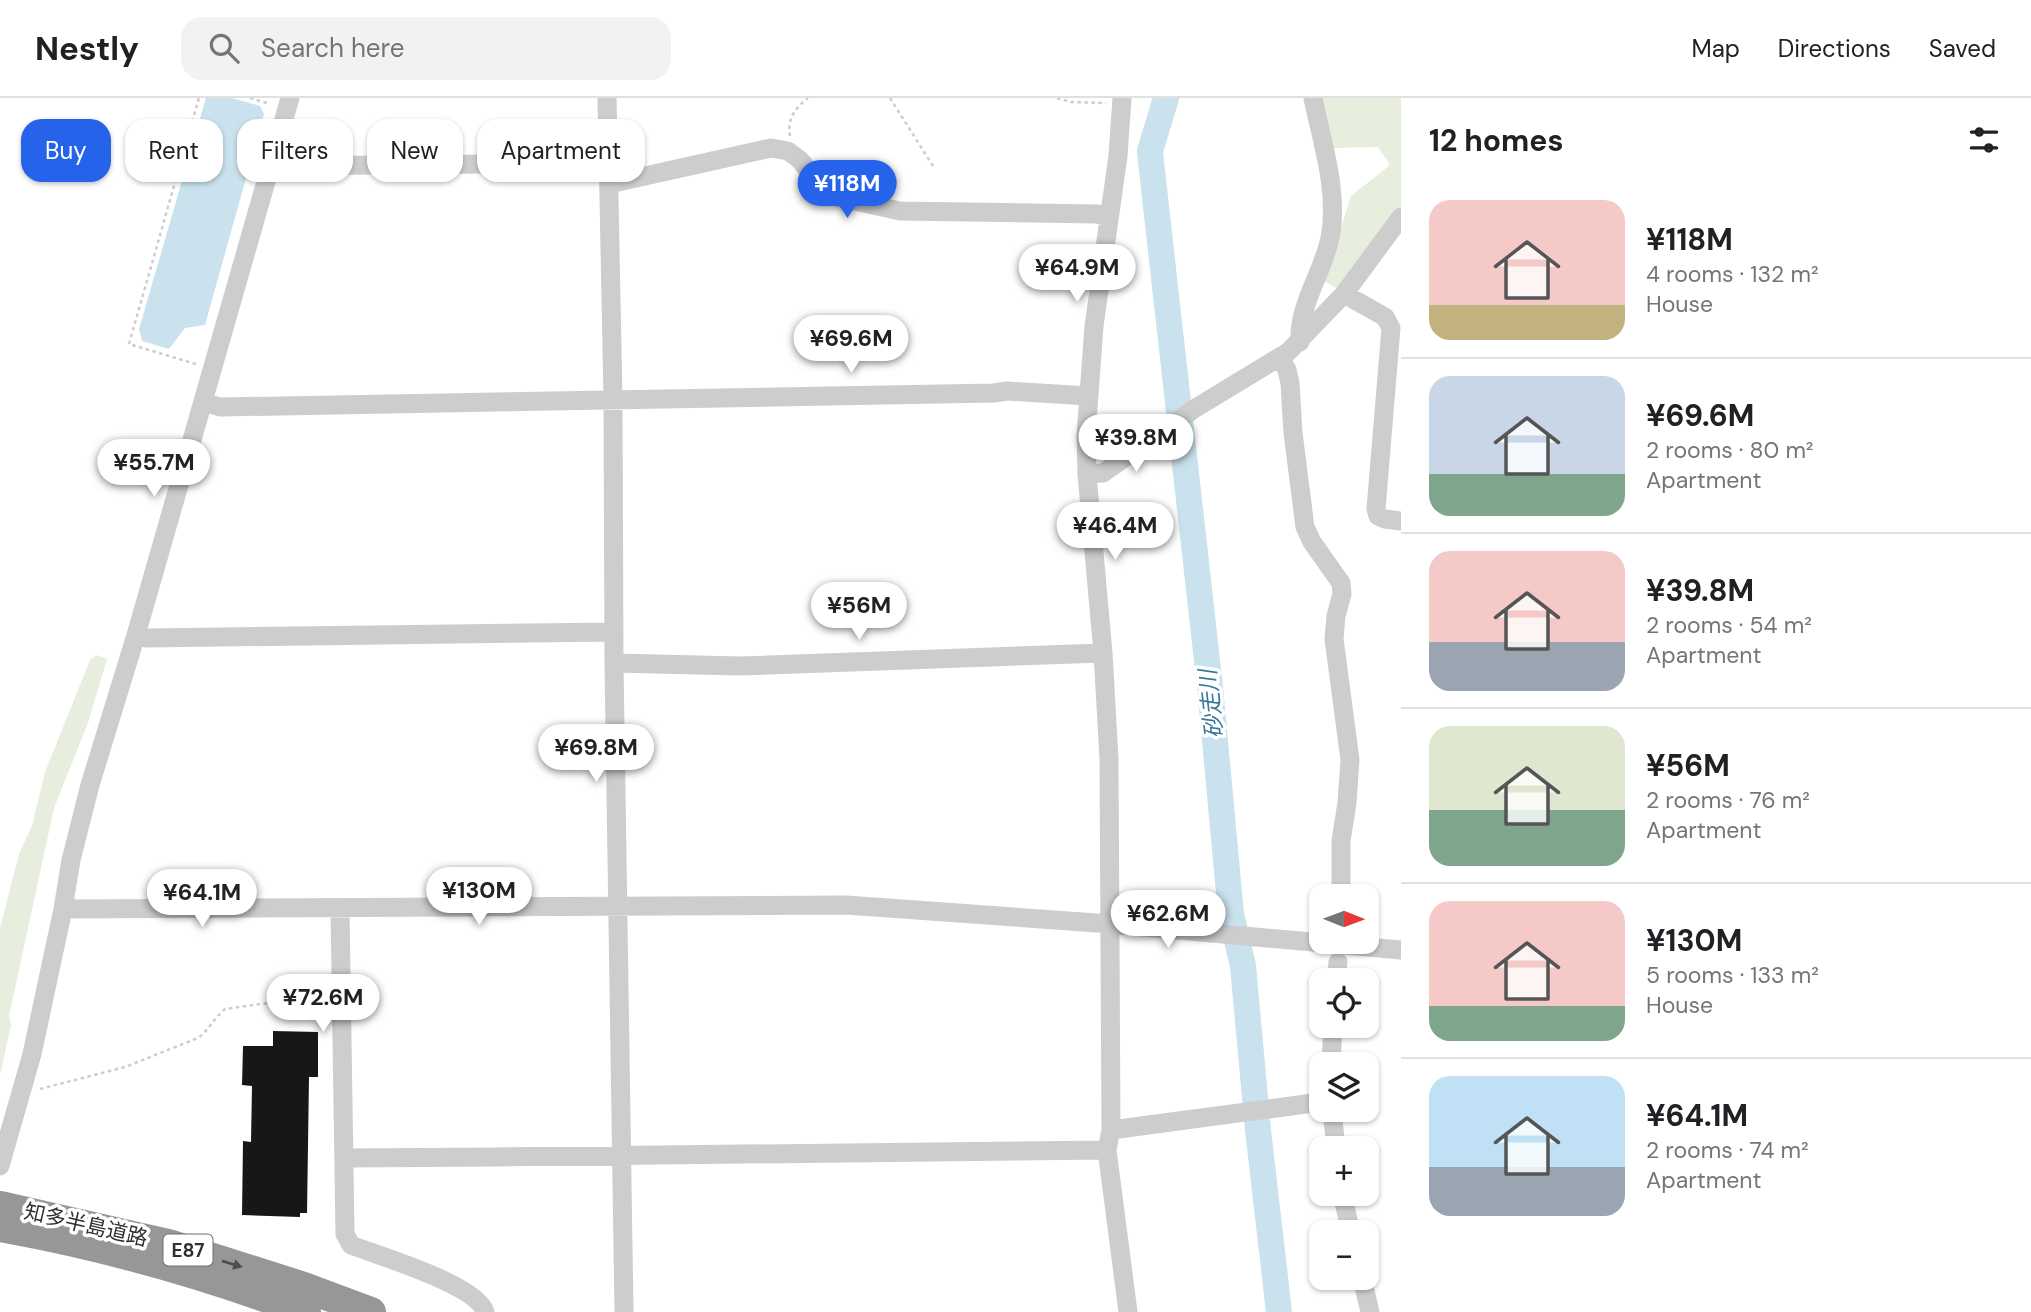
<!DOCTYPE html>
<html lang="en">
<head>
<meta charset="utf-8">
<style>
  :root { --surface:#fff; --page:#f2f2f2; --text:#202124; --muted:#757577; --line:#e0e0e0; --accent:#2563eb }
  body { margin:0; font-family:"DM Sans","Noto Sans JP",sans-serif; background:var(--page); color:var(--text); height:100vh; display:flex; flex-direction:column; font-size:26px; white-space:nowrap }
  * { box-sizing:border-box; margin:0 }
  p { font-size:23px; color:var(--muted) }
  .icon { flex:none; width:38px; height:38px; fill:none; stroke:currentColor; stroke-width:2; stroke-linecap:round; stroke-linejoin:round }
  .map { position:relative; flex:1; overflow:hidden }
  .side { display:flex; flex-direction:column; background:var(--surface); width:630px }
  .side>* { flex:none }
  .hud { position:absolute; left:21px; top:21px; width:665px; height:63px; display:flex; gap:14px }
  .needle { width:46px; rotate:91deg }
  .buttons { position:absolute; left:1309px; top:786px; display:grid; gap:14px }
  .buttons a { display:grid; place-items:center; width:70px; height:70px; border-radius:14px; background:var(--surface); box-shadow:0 2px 5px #0004; font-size:35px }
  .price { position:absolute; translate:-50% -60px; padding:0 16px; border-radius:24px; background:#fff; color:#222; font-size:23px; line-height:46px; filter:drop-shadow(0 2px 4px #0008) }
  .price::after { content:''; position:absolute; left:50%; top:42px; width:21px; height:16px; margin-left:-10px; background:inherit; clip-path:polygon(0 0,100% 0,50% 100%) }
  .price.on { background:var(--accent); color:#fff }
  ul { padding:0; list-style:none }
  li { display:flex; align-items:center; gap:21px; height:175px; padding:0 28px }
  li+li { border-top:2px solid var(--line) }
  li span { display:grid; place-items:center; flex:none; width:196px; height:140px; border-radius:21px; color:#555 }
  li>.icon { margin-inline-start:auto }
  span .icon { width:84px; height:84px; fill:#fffc; stroke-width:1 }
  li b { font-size:30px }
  h2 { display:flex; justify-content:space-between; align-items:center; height:84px; padding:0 28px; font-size:30px }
  .chip { padding:0 24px; border-radius:21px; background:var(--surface); box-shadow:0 2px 5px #0004; font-size:24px; line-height:63px }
  .chip.on { background:var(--accent); color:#fff }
  header { display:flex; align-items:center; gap:42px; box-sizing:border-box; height:98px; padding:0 35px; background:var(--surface); border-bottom:2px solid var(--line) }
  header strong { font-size:33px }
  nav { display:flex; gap:38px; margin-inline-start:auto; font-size:24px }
  .search { width:490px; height:63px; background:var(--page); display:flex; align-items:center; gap:18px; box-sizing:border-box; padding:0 24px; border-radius:21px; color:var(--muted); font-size:26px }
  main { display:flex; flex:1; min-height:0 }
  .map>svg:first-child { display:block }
</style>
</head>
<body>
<header>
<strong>Nestly</strong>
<div class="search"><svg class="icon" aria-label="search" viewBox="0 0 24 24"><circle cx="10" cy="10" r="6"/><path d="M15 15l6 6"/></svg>Search here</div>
<nav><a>Map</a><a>Directions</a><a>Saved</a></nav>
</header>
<main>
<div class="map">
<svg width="1401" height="1214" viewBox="0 0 1401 1214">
  <rect width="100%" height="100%" fill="#fff"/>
  <path fill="#e7eede" d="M1322,0H1401V109L1338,191L1324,183L1351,98L1390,67L1378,49L1334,50Z
    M96,557L107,561L88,625L54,710L9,918L11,927L0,977V830L19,756L32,728L45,674L90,562Z"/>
  <path fill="#c9e2ee" d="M206,0H232L260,8L264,16L205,227L185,230L169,251L142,243L139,231Z"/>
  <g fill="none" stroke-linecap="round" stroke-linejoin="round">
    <path stroke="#c9e2ee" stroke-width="26" d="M1166,0L1150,53L1151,64L1210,589L1231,816L1243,868L1258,1032L1279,1214"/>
  </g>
  <path fill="#171717" d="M273,933L318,934V979H309L307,1115H300V1119L242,1117L243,1043L251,1044L252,988L242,987L243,948H273Z"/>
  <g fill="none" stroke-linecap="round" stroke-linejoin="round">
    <path stroke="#cdcdcd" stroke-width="2.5" stroke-dasharray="3.5 3.5" stroke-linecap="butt" d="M250,0L270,6
      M890,0L933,68
      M1057,0L1071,4L1106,5
      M790,38C787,21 795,10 808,0
      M196,266L129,246L199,0
      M40,991L125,969L198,940C209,932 214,920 225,911L326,897"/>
    <path stroke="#cdcdcd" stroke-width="19" d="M607,0L613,301L614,565L624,1214
      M1122,0L1118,58L1094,228L1086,338L1087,376L1103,555L1109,661L1111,1032L1107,1052L1128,1214
      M270,68L608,65
      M609,86L771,50L788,53L800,62L828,97L900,113L1097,116L1109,119
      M1344,196L1385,219L1391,230L1376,411L1378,418L1385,421L1401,423
      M1300,244C1298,207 1323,175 1330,140C1339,95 1322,44 1313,0
      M1280,259L1287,272L1290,285L1293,335L1305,429L1312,444L1341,485L1342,496L1336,518L1334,541L1350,662L1347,705L1341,743V798
      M203,304L220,309L994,295L1007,293L1088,298
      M1087,376L1103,375L1194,311L1288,254L1344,196L1401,119
      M136,537L147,540L614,534
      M614,565L740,568L1103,555
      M63,811L846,807L1111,826L1401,852
      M340,811L345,1136L351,1147C379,1158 478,1187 485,1214
      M1336,882L1338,864
      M1331,966L1333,928
      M1332,1012L1336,1050
      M1111,1032L1321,1004
      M345,1060C599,1058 853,1057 1107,1052
      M0,1068L32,956L63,811L71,762L90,687L136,537L290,0
      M1342,1096L1351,1134
      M1362,1180L1370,1214"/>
    <path stroke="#979797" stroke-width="30" d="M0,1108L172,1147L304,1189L371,1214
      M0,1129C101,1147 210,1178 306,1214"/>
  </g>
  <defs><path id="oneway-solid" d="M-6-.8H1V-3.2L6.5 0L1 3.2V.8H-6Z" transform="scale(1.75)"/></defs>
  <use fill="#4f4f4f" href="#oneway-solid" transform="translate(232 1166) rotate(17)"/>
  <g text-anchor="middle" stroke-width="7" stroke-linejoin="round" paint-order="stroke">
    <rect fill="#fff" stroke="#6e6e6e" stroke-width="2" x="163.5" y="1136.5" width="49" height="31" rx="5"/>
    <g font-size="19" font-weight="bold" fill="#303030">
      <text x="188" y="1159">E87</text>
    </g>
    <g font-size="21" fill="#303030" stroke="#fff">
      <text transform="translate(86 1127) rotate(13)" y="7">知多半島道路</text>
    </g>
    <g font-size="23" font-style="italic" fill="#397797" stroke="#fff">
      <text transform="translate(1211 606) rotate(-96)" y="8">砂走川</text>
    </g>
  </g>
</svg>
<div class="buttons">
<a><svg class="needle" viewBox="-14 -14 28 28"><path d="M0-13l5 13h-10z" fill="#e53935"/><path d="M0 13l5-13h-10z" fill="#757577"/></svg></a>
<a><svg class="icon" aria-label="locate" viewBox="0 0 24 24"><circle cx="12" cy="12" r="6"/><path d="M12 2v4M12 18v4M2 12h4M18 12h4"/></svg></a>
<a><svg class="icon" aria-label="layers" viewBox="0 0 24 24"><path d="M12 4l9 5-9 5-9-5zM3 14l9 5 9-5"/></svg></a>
<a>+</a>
<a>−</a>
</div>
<b class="price on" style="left:847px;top:122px">¥118M</b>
<b class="price" style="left:1077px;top:206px">¥64.9M</b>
<b class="price" style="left:851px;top:277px">¥69.6M</b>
<b class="price" style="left:1136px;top:376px">¥39.8M</b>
<b class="price" style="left:154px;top:401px">¥55.7M</b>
<b class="price" style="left:1115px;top:464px">¥46.4M</b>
<b class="price" style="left:859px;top:544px">¥56M</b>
<b class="price" style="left:596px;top:686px">¥69.8M</b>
<b class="price" style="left:479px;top:829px">¥130M</b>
<b class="price" style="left:202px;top:831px">¥64.1M</b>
<b class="price" style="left:1168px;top:852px">¥62.6M</b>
<b class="price" style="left:323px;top:936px">¥72.6M</b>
<div class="hud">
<a class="chip on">Buy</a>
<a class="chip">Rent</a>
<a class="chip">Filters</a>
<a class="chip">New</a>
<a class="chip">Apartment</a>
</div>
</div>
<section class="side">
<h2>12 homes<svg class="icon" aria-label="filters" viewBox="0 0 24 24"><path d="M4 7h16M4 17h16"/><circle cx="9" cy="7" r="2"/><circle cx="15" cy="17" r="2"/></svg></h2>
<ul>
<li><span style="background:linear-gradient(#f6c9c9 75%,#c2b280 0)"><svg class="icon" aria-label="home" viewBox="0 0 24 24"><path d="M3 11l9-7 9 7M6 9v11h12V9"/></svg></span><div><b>¥118M</b><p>4 rooms · 132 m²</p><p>House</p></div></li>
<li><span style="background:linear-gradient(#c9d6e8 70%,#7fa58c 0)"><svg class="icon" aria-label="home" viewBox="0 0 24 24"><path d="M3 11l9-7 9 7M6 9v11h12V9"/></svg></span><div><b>¥69.6M</b><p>2 rooms · 80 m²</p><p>Apartment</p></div></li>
<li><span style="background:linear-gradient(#f6c9c9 65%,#9aa5b1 0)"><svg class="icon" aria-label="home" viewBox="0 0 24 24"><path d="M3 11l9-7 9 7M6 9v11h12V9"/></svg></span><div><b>¥39.8M</b><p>2 rooms · 54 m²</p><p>Apartment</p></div></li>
<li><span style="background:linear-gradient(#dfe7d0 60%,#7fa58c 0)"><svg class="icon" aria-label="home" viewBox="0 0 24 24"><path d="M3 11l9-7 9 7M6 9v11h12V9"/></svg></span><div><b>¥56M</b><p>2 rooms · 76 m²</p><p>Apartment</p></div></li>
<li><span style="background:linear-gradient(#f6c9c9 75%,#7fa58c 0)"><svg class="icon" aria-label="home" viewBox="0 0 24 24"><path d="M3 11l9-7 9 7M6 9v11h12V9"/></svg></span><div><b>¥130M</b><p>5 rooms · 133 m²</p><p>House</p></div></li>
<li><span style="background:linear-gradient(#bfe0f5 65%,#9aa5b1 0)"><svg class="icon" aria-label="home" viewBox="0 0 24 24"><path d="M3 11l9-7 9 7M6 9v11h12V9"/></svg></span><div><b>¥64.1M</b><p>2 rooms · 74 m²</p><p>Apartment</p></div></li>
</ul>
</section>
</main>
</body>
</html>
